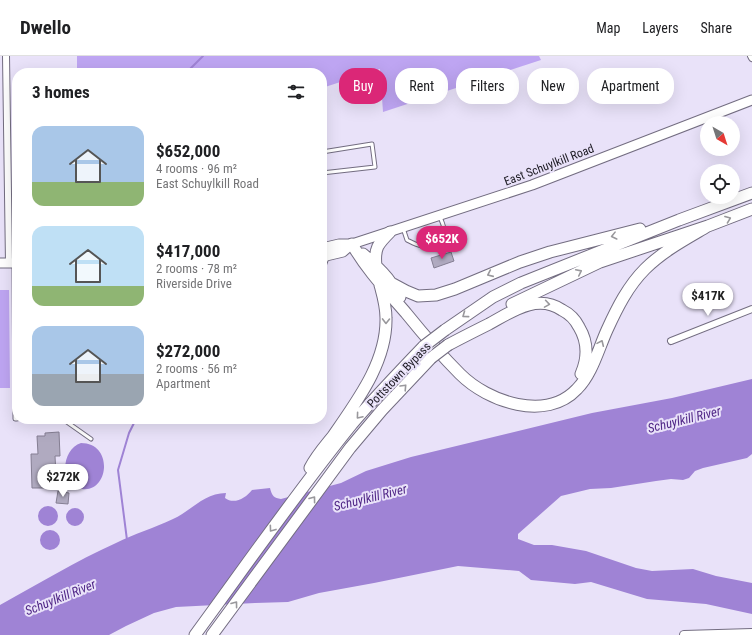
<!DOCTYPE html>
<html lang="en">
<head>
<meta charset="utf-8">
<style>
  :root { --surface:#fff; --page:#f2f2f2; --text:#202124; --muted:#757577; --line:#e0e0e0; --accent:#db2777 }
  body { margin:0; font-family:"Roboto Condensed",sans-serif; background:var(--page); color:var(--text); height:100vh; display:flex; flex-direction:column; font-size:15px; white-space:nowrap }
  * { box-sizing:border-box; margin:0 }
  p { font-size:13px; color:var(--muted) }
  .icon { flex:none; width:22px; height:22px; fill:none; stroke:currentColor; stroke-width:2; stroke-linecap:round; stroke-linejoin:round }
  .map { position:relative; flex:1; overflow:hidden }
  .drawer { position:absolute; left:12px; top:12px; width:315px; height:356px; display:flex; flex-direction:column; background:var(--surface); border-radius:16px; box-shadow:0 4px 16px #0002 }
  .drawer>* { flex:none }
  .hud { position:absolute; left:339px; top:12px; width:353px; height:36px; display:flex; gap:8px }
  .needle { width:26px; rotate:141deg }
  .tools { position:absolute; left:700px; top:60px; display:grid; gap:8px }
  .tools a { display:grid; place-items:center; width:40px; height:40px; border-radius:50%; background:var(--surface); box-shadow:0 4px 16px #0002; font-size:20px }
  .price { position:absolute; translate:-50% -34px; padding:0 9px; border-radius:14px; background:#fff; color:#222; font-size:13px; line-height:26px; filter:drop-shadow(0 1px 2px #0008) }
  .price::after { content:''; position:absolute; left:50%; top:24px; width:12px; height:9px; margin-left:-6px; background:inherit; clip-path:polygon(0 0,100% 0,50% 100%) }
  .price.selected { background:var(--accent); color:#fff }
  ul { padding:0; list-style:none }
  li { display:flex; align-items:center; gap:12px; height:100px; padding:0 20px }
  li span { display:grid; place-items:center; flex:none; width:112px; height:80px; border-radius:12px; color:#555 }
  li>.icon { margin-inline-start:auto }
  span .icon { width:48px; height:48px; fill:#fffc; stroke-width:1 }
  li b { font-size:17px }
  h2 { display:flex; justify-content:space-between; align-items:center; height:48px; padding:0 20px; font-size:17px }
  .pill { padding:0 14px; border-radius:16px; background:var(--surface); box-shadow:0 4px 16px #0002; font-size:14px; line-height:36px }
  .pill.selected { background:var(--accent); color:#fff }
  header { display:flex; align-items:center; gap:24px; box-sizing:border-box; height:56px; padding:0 20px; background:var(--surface); border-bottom:1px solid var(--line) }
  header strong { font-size:19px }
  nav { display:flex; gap:22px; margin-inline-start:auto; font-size:14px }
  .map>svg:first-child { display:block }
</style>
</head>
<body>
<header>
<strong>Dwello</strong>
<nav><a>Map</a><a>Layers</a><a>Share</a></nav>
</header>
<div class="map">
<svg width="752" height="579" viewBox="0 0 752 579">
  <rect width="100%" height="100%" fill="#e9e2f9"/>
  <path fill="#bea5f2" d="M77,0H539L541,4L383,56L380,13L322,32V17H77Z
    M0,234H9L10,332H0Z"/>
  <path fill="#9f83d5" d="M752,323V398L747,402L703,412L695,415L689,422L683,424L671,423L656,425L611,432L590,433L561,440L518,478V483L534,489H552L586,495L636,512L652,515L693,513L716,520L752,527V558L706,548L647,543L591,526L575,528L531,524L519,515L458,510L374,527L319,537L288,546L255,547L176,551L154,557L126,570L109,579H0V549C38,528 76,505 116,487C134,478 154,472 173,463C191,455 204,437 226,437L225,442C234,449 246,442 252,434L270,432C272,440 274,442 281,443L341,427L366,415L411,401L592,357L672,342Z
    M81,387C114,387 109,437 82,433C77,433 72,430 69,426C61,413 66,392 81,387Z
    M38 460a10 10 0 1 1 20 0a10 10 0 1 1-20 0Z
    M66 461a9 9 0 1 1 18 0a9 9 0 1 1-18 0Z
    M40 484a10 10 0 1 1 20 0a10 10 0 1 1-20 0Z"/>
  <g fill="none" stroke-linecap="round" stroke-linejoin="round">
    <path stroke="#9f83d5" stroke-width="2" d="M186,17L203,0
      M127,484L118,414L129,377L136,363"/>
  </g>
  <path fill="#b0aac0" stroke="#857f93" d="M451,196L454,205L434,212L431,202Z
    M59,376L60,400H55L56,419H44V432H32L31,398H38L37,380H45V377Z
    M58,435L69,437L68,448L56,447Z"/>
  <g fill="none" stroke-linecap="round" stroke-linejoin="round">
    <g stroke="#736d81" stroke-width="5">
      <path id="lane" d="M322,96L372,88L375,111L322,117
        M403,172L407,184C411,186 416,189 422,190C429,190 441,186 444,179C446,174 442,166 440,161
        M14,209L15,363H17
        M322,215L327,202
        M59,363L64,364L91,383"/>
    </g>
    <g stroke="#736d81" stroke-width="8">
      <path id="street" d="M6,0L9,207
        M751,0L752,2
        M671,285L752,253"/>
    </g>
    <g stroke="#736d81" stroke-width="10">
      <path id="secondary" d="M684,579L752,577"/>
    </g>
    <g stroke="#736d81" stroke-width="11">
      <path id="primary" d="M322,192L339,188H352L532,129L752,44
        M322,201L343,196L352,188
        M0,207H17"/>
    </g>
    <g stroke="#736d81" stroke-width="13">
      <path id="highway" d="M352,188C366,213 387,235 406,257C423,278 441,299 460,318C488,346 546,366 577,333C592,318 598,294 607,274C617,252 628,230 645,213C663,195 686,183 708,170
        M363,198C373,207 384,216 391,227C394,232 396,236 400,241
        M376,210C374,192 378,188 390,176
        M393,228L406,235L418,240L436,239L455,233L520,206L550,196L640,173
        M512,248L600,206L708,170L752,153
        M445,274L493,241L521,227L679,164L752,137
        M448,289C461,282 475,275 489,268C511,256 537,237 562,254C570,258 575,263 579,271C588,286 588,302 581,318
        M310,412C316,400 325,390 333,380C357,345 387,306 386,262C386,250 383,240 380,229
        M195,579C247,508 297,436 352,368C375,341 399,316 424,290
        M212,579L350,392L382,354L431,302"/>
    </g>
    <use href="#lane" stroke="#fff" stroke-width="3"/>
    <use href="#street" stroke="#fff" stroke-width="6"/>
    <use href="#secondary" stroke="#fff" stroke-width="8"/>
    <use href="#primary" stroke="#fff" stroke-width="9"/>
    <use href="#highway" stroke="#fff" stroke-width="11"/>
    <g stroke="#736d81" stroke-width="13" stroke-linecap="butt">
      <path id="highway-bridge" d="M424,290L445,274
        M431,302L448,289"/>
    </g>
    <use href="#highway-bridge" stroke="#fff" stroke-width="11"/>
  </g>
  <defs><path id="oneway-chevron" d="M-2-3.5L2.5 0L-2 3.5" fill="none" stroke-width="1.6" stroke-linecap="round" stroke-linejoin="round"/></defs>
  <g stroke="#99989c">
    <use href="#oneway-chevron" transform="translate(728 163) rotate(-21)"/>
    <use href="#oneway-chevron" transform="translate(614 180) rotate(166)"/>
    <use href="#oneway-chevron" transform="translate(579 216) rotate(-26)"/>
    <use href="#oneway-chevron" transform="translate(490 218) rotate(156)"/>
    <use href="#oneway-chevron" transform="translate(547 248) rotate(9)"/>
    <use href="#oneway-chevron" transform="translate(465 259) rotate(144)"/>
    <use href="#oneway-chevron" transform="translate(386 265) rotate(91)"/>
    <use href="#oneway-chevron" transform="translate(601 287) rotate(-66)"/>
    <use href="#oneway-chevron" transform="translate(404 331) rotate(-47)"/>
    <use href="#oneway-chevron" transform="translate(359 360) rotate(130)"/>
    <use href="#oneway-chevron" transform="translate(313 443) rotate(-53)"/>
    <use href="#oneway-chevron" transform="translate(272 473) rotate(126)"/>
    <use href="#oneway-chevron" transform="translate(235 548) rotate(-53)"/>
  </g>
  <g text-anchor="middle" stroke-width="4" stroke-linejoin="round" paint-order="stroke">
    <g font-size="12" fill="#1c1a22" stroke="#e9e2f9">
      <text transform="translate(549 109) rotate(-21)" y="4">East Schuylkill Road</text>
      <text transform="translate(399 319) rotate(-46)" y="4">Pottstown Bypass</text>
    </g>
    <g font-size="13" font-style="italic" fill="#502787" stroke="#e9e2f9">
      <text transform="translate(684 363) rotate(-14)" y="5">Schuylkill River</text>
      <text transform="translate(370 441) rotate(-14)" y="5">Schuylkill River</text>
      <text transform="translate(60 541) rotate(-22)" y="5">Schuylkill River</text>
    </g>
  </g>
</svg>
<div class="tools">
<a><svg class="needle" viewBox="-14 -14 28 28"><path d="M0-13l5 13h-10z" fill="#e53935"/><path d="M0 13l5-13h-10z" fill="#757577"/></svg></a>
<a><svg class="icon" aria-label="locate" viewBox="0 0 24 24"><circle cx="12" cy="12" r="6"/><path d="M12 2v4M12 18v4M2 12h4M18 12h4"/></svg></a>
</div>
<b class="price selected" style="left:442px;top:204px">$652K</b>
<b class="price" style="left:708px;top:261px">$417K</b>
<b class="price" style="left:63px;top:442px">$272K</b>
<div class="hud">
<a class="pill selected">Buy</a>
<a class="pill">Rent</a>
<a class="pill">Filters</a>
<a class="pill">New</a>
<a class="pill">Apartment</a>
</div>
<section class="drawer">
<h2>3 homes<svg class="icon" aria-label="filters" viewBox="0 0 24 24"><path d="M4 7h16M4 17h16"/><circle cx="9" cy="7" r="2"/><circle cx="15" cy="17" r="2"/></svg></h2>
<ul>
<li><span style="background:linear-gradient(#a9c7e8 70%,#8fb573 0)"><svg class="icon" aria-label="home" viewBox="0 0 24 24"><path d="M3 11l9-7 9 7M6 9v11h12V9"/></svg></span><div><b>$652,000</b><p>4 rooms · 96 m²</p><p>East Schuylkill Road</p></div></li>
<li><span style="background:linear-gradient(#bfe0f5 75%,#8fb573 0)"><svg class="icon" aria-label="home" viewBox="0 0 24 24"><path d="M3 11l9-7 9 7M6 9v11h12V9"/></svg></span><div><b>$417,000</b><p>2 rooms · 78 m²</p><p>Riverside Drive</p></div></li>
<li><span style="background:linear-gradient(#a9c7e8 60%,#9aa5b1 0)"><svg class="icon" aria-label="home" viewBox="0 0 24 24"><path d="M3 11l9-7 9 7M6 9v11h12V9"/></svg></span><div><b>$272,000</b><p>2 rooms · 56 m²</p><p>Apartment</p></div></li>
</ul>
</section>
</div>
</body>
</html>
